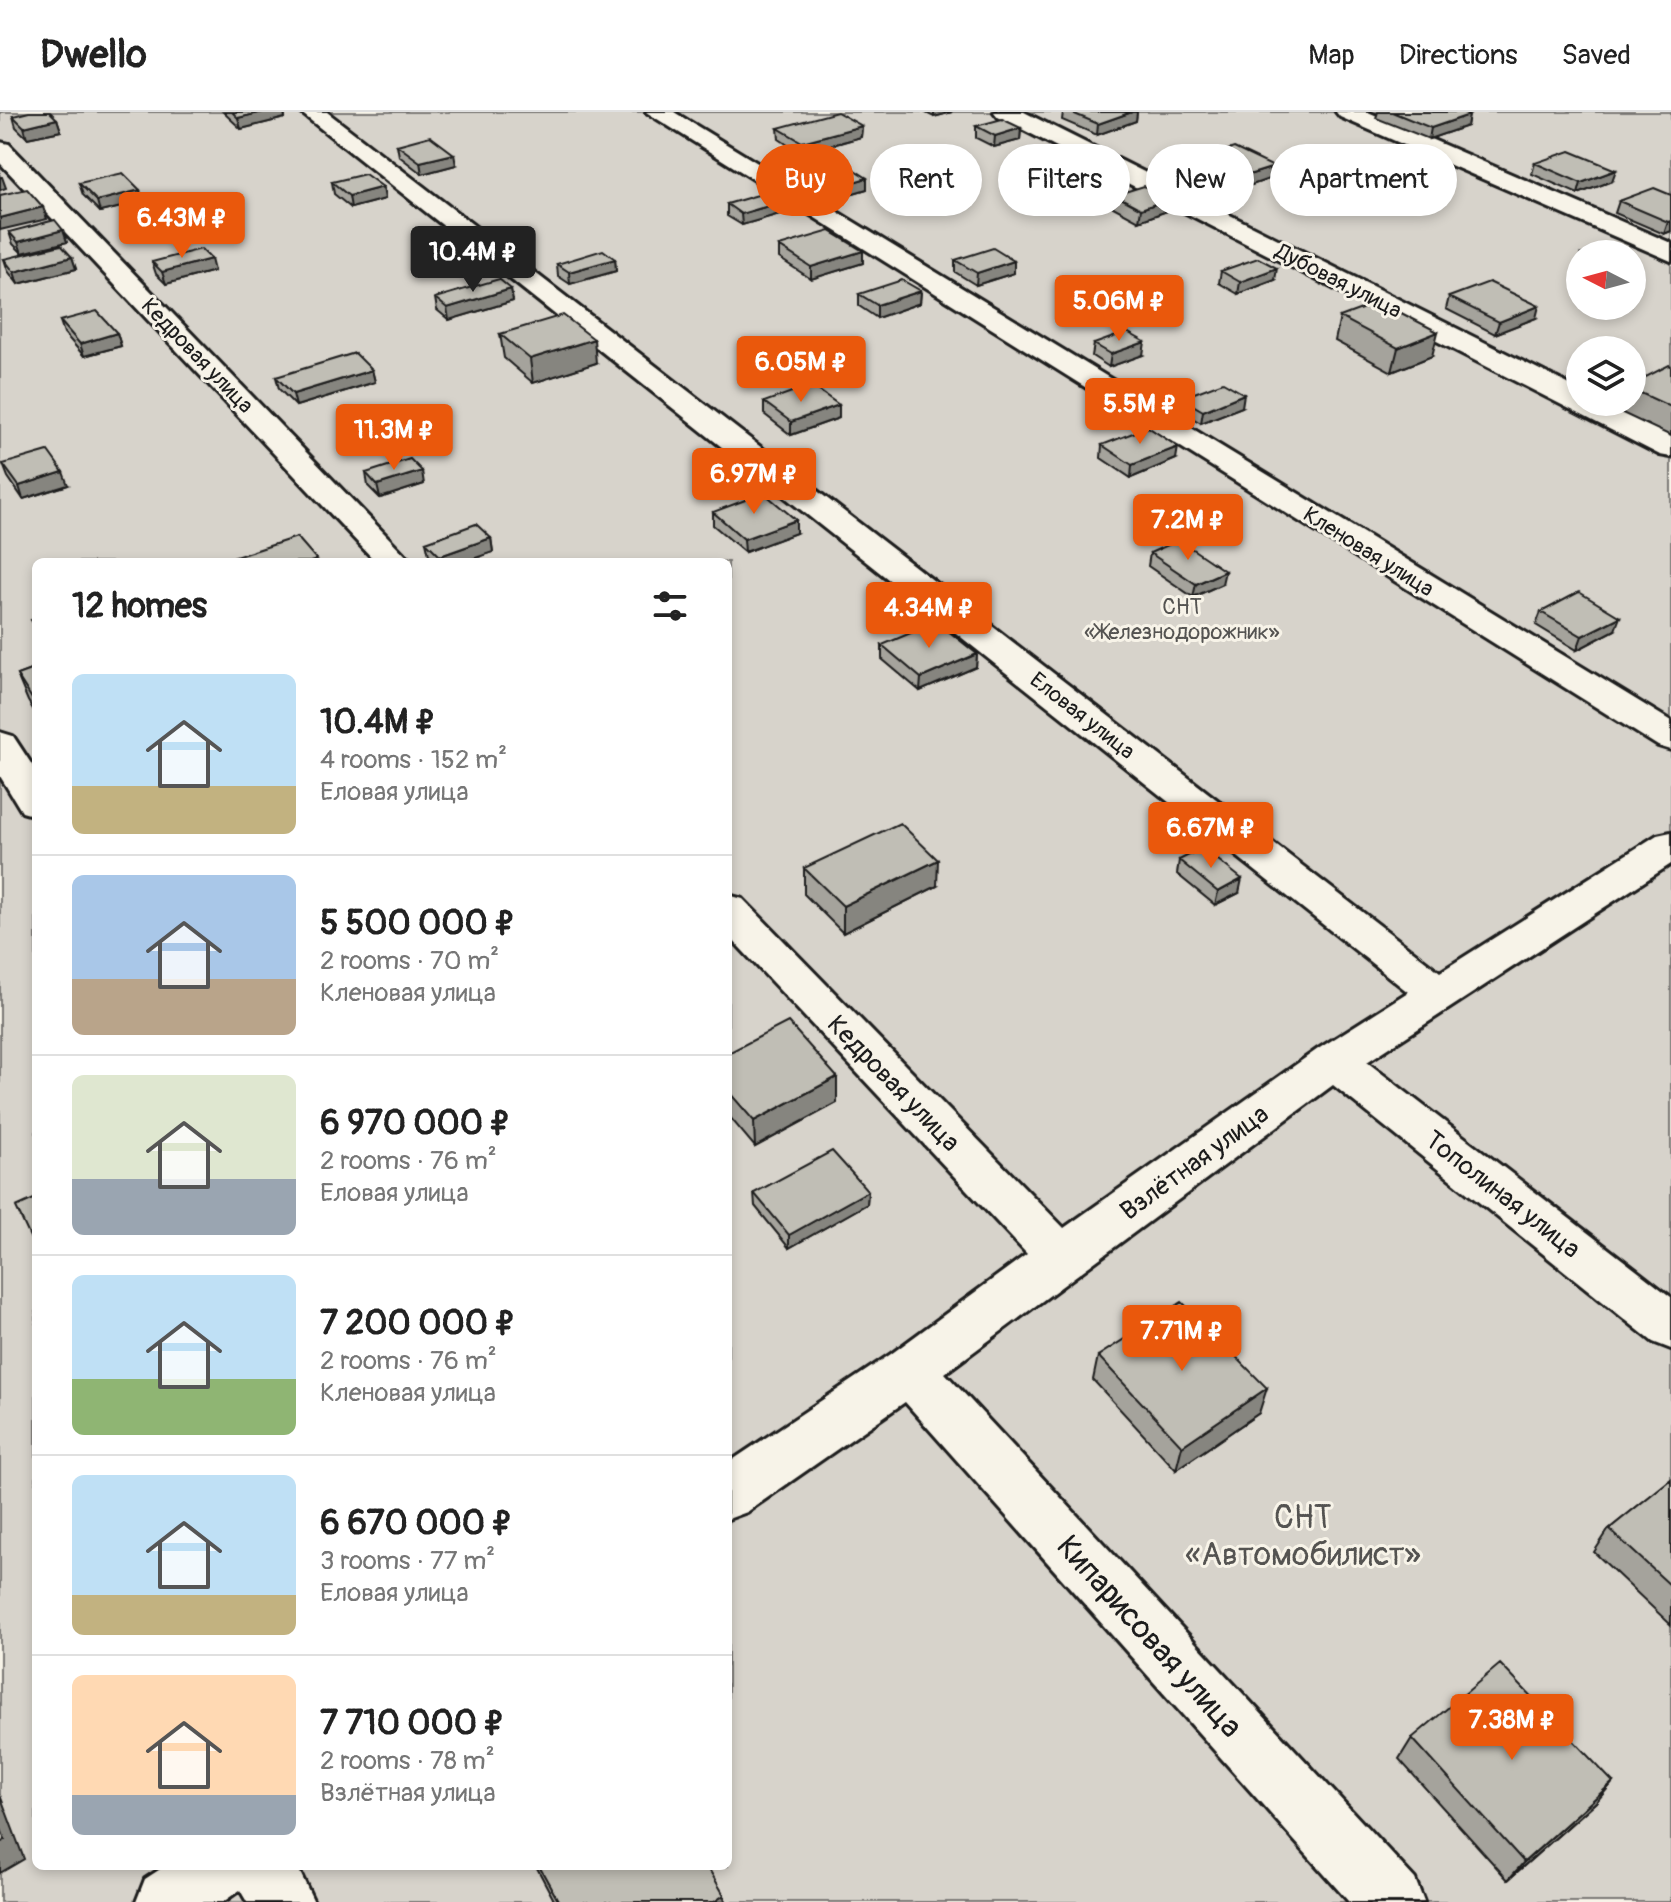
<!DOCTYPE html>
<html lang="en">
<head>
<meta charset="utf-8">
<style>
  :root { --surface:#fff; --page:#f6f6f6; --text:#222; --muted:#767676; --line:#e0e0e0; --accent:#ea580c }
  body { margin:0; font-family:Pangolin,sans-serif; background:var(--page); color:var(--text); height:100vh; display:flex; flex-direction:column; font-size:30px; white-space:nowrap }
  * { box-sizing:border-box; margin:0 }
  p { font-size:26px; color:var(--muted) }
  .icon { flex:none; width:44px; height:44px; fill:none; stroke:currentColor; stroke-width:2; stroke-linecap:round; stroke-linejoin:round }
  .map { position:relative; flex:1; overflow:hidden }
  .sheet { position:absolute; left:32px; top:446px; width:700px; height:1312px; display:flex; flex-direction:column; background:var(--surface); border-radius:12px; box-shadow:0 4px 12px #0003 }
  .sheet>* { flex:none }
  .banner { position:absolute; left:756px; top:32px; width:760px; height:72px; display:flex; gap:16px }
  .needle { width:52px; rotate:276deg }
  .buttons { position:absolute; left:1566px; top:128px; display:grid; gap:16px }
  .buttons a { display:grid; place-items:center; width:80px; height:80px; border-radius:50%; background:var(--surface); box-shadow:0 4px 12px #0003; font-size:40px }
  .price { position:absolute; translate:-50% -68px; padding:0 18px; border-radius:8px; background:var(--accent); color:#fff; font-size:26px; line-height:52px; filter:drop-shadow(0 2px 4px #0008) }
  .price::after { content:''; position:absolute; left:50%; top:48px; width:24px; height:18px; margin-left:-12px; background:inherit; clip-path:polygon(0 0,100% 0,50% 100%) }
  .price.on { background:#222; color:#fff }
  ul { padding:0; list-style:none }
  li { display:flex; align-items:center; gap:24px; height:200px; padding:0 40px }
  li+li { border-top:2px solid var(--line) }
  li span { display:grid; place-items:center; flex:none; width:224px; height:160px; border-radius:12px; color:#555 }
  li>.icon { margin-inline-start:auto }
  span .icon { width:96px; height:96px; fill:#fffc; stroke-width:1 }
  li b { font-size:34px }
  h2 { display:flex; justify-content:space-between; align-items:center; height:96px; padding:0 40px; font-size:34px }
  .tag { padding:0 28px; border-radius:36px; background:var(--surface); box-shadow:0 4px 12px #0003; font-size:28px; line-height:72px }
  .tag.on { background:var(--accent); color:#fff }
  header { display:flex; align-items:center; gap:48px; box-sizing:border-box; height:112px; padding:0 40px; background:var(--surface); border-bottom:2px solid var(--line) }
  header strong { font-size:38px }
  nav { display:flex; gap:44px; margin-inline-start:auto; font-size:28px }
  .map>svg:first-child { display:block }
</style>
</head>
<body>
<header>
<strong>Dwello</strong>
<nav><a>Map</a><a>Directions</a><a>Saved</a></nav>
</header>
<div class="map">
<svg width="1671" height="1790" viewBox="0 0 1671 1790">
  <rect width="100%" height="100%" fill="#f7f3e8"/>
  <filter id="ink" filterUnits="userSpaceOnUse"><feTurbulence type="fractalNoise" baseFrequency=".0125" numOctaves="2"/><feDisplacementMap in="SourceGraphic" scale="16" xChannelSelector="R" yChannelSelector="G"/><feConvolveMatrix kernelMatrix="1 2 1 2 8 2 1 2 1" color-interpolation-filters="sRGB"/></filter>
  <g filter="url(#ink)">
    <path fill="#d7d3cb" stroke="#7a7874" stroke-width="2" fill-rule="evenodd" d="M0,0H1671V1790H0ZM1580,142H1632V194H1580ZM1580,238H1632V290H1580ZM36,450H728V1754H36Z"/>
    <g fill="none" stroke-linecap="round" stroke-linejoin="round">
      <g stroke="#1c1c1c" stroke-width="6">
        <path id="minor" d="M300,0H327L1440,860L1657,723L1671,720V752L1367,950L1671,1185V1237L1653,1230L1333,973L945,1261L1415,1767L1424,1790H1349L905,1290L747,1400L728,1407V1351L891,1242L1027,1142L728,823V783L743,787L1064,1116L1318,937L1408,880Z
          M646,0H674L1671,609V638L1658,634Z
          M994,0H1024L1580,278V290H1603L1671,324V345L1660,343L998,5Z
          M1336,0H1368L1671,131V149L1340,5Z
          M0,30L9,32L412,450H376L0,51Z
          M0,620L13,624L36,659V704L22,700L0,664Z
          M165,1754H297L314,1790H247L240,1778L223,1790H136L145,1767Z"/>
      </g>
      <use href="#minor" fill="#f7f3e8" fill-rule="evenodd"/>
    </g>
    <path fill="#a5a39c" stroke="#1c1c1c" stroke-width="2" d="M223,0H284L285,6L241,17Z
      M924,0H952L934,5Z
      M1063,0H1137L1136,9L1097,23L1062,8Z
      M1378,0H1463L1469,3L1467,14L1429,27L1376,6Z
      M13,4L57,7L61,19L27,26L16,15Z
      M862,14L861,25L805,41L821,62L796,69L772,54V43L794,37L779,27L778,16Z
      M976,14L1021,16L1020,28L994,35L976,26Z
      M397,33L456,53L422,62L399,44Z
      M1196,48L1274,55L1272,66L1234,79L1194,59Z
      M1535,51L1612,69L1578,82L1532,62Z
      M822,63L867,66V77L840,85L822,74Z
      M332,70L383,75L385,87L351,96L334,82Z
      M79,71L143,90L100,100L83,83Z
      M1115,83L1167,99L1139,109L1113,95Z
      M1671,83V119L1664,122L1615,101L1619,89Z
      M782,90L783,101L742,113L727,104V92Z
      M9,120L67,130L22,141L13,132Z
      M779,134L863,139V151L811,167L779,146Z
      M72,145L76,157L18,172L8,159L4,147Z
      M615,147L616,159L570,172L558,164L557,152Z
      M955,148L1014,149V161L976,173L955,160Z
      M152,150L214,159L166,172L156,162Z
      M1221,159L1275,168L1238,182L1219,171Z
      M921,179L920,191L877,206L859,194V182Z
      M1449,185L1536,206L1495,222L1446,197Z
      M435,186L513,189L449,208L437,198Z
      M1340,205L1432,244L1392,260L1335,229Z
      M60,209L117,221L121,234L84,244L64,221Z
      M500,222L596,251L533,271L504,246Z
      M1094,232L1143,243L1109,255L1092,244Z
      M1671,254V324L1618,299L1621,290H1632V272Z
      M372,258L375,270L296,294L279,277L276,265Z
      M1181,286L1242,295L1201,311L1180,299Z
      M764,290L839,293V306L791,323L764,302Z
      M1102,333L1176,347L1131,366L1101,346Z
      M3,352L68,373L23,387L8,365Z
      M366,361L424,372L380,386L368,374Z
      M713,400L796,421L745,440L713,413Z
      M491,426L493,440L464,450H435L429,443L426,430Z
      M1150,441L1222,472L1193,485L1148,454Z
      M1541,500L1615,518L1577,538L1536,513Z
      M882,533L977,542L976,555L920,579L882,547Z
      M36,556V602L28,589L17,563Z
      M1179,748L1239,781L1215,793L1177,762Z
      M804,756L937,774L843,821L804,782Z
      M728,941L837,965V991L755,1035L728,1003Z
      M868,1079L867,1092L789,1136L755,1094L754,1081Z
      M1098,1244L1259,1301L1176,1358L1093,1268Z
      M1671,1367V1513L1594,1440L1609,1417Z
      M1412,1626L1613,1670L1596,1690L1508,1768L1399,1647Z
      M536,1754H707L725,1790H555Z"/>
    <path fill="#86857f" stroke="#1c1c1c" stroke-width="2" d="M263,0H284L285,6L241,17L238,6Z
      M934,0H952L934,5Z
      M1132,0H1137L1136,9L1097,23L1098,12Z
      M1469,3L1467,14L1429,27L1431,16Z
      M57,7L61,19L27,26L24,15Z
      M862,14L861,25L802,41V30Z
      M1021,16L1020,28L994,35L995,24Z
      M454,42L456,53L422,62L420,50Z
      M821,50V62L796,69V57Z
      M1274,55L1272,66L1234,79L1236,67Z
      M1616,58L1612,69L1578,82L1581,71Z
      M0,65H2L6,76L0,78Z
      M867,66V77L840,85V74Z
      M383,75L385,87L351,96L349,84Z
      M140,78L143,90L100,100L97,89Z
      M1169,87L1167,99L1139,109L1141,97Z
      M782,90L783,101L742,113L741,102Z
      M43,95L47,107L0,118V106Z
      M1671,109V119L1664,122L1668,110Z
      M63,118L67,130L22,141L18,130Z
      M863,139V151L811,167V155Z
      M72,145L76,157L18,172L14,160Z
      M211,147L214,159L166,172L162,160Z
      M615,147L616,159L570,172L569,160Z
      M1014,149V161L976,173L977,161Z
      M1277,156L1275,168L1238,182L1240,170Z
      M511,177L513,189L449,208L447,196Z
      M921,179L920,191L877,206V193Z
      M1539,194L1536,206L1495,222L1499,210Z
      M1438,220L1432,244L1392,260L1398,236Z
      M117,221L121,234L84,244L80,232Z
      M594,227L596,251L533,271L530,247Z
      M1145,230L1143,243L1109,255L1111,242Z
      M372,258L375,270L296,294L293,282Z
      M1244,282L1242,295L1201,311L1203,299Z
      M839,293V306L791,323V310Z
      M1178,335L1176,347L1131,366L1132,353Z
      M422,359L424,372L380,386L377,373Z
      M63,360L68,373L23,387L19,374Z
      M796,408V421L745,440L744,427Z
      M491,426L493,440L464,450H441L440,444Z
      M1225,459L1222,472L1193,485L1196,472Z
      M1620,505L1615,518L1577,538L1582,524Z
      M977,542L976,555L920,579L921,566Z
      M938,748L937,774L843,821V794Z
      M1242,767L1239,781L1215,793L1218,780Z
      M837,965V991L755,1035L754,1009Z
      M868,1079L867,1092L789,1136V1123Z
      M1267,1276L1259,1301L1176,1358L1182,1334Z
      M1613,1670L1596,1690L1508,1768L1524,1750Z
      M0,1683L24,1747L0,1761Z
      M724,1783L725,1790H714Z"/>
    <path fill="#c0beb5" stroke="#1c1c1c" stroke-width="2" d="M29,0H50L57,7L24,15L13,4Z
      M232,0H263L238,6Z
      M837,0L862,14L802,30L778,16Z
      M1070,0H1132L1098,12Z
      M1392,0H1463L1469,3L1431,16Z
      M1002,7L1021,16L995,24L976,14Z
      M430,24L454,42L420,50L397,33Z
      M797,36L821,50L796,57L772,43Z
      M1234,36L1274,55L1236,67L1196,48Z
      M1570,39L1616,58L1581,71L1535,51Z
      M850,55L867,66L840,74L822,63Z
      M123,61L140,78L97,89L79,71Z
      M365,62L383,75L349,84L332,70Z
      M1144,74L1169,87L1141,97L1115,83Z
      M1654,76L1671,83V109L1668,110L1619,89Z
      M27,77L43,95L0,106V83Z
      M768,80L782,90L741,102L727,92Z
      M55,108L63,118L18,130L9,120Z
      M830,119L863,139L811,155L779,134Z
      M61,133L72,145L14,160L4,147Z
      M993,136L1014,149L977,161L955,148Z
      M201,137L211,147L162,160L152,150Z
      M603,138L615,147L569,160L557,152Z
      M1258,146L1277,156L1240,170L1221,159Z
      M499,167L511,177L447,196L435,186Z
      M902,168L921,179L877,193L859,182Z
      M1489,170L1539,194L1499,210L1449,185Z
      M1380,190L1438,220L1398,236L1340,205Z
      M97,199L117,221L80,232L60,209Z
      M563,203L594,227L530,247L500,222Z
      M1127,220L1145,230L1111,242L1094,232Z
      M355,241L372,258L293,282L276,265Z
      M1669,253L1671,254V295L1632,277V272Z
      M1223,270L1244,282L1203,299L1181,286Z
      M811,273L839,293L791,310L764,290Z
      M1148,315L1178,335L1132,353L1102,333Z
      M48,339L63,360L19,374L3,352Z
      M410,347L422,359L377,373L366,361Z
      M764,381L796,408L744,427L713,400Z
      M476,412L491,426L440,444L426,430Z
      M297,425L317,448L310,450H227L226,448Z
      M1179,428L1225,459L1196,472L1150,441Z
      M1579,480L1620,505L1582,524L1541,500Z
      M36,506V515L31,508Z
      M937,510L977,542L921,566L882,533Z
      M36,556V593L17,563Z
      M900,711L938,748L843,794L804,756Z
      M1203,736L1242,767L1218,780L1179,748Z
      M788,910L837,965L754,1009L728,979V941Z
      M832,1039L868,1079L789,1123L754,1081Z
      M36,1086V1138L16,1095Z
      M1182,1190L1267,1276L1182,1334L1098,1244Z
      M1671,1367V1474L1609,1417Z
      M1500,1552L1613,1670L1524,1750L1412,1626Z
      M0,1714L5,1728L0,1731Z
      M539,1754H707L724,1783L714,1790H559Z"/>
  </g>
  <g text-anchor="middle" stroke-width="6" stroke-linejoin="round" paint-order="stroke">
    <g font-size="22" fill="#1c1c1c" stroke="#f7f3e8">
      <text transform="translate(1339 168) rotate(27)" y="8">Дубовая улица</text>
      <text transform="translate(198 243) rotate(46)" y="8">Кедровая улица</text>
      <text transform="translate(1369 439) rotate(32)" y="8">Кленовая улица</text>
      <text transform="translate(1083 603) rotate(38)" y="8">Еловая улица</text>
    </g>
    <g font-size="22" fill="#545351" stroke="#f7f3e8">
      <text x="1182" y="502">СНТ<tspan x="1182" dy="25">«Железнодорожник»</tspan></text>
    </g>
    <g font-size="26" fill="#1c1c1c" stroke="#f7f3e8">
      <text transform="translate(894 971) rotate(46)" y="9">Кедровая улица</text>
      <text transform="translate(1194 1050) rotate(-36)" y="9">Взлётная улица</text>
      <text transform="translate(1503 1082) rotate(38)" y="9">Тополиная улица</text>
    </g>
    <g font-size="32" fill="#545351" stroke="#f7f3e8">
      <text x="1303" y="1416">СНТ<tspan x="1303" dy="37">«Автомобилист»</tspan></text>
    </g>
    <g font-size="32" fill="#1c1c1c" stroke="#f7f3e8">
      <text transform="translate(1150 1524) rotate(48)" y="11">Кипарисовая улица</text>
    </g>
  </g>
</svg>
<div class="buttons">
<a><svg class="needle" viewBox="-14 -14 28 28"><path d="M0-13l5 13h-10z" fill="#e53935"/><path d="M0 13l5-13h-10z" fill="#767676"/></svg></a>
<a><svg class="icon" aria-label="layers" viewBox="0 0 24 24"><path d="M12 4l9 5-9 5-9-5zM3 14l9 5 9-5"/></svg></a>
</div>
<b class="price" style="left:182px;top:148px">6.43M ₽</b>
<b class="price on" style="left:473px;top:182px">10.4M ₽</b>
<b class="price" style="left:1119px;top:231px">5.06M ₽</b>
<b class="price" style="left:801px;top:292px">6.05M ₽</b>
<b class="price" style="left:1140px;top:334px">5.5M ₽</b>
<b class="price" style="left:394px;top:360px">11.3M ₽</b>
<b class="price" style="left:754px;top:404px">6.97M ₽</b>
<b class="price" style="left:1188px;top:450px">7.2M ₽</b>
<b class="price" style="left:929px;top:538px">4.34M ₽</b>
<b class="price" style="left:1211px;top:758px">6.67M ₽</b>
<b class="price" style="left:1182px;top:1261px">7.71M ₽</b>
<b class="price" style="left:1512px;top:1650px">7.38M ₽</b>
<div class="banner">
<a class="tag on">Buy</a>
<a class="tag">Rent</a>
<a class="tag">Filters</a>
<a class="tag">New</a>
<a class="tag">Apartment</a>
</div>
<section class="sheet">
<h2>12 homes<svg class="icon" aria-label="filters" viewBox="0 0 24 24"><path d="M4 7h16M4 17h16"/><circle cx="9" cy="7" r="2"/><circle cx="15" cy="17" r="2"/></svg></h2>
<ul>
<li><span style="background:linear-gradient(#bfe0f5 70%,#c2b280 0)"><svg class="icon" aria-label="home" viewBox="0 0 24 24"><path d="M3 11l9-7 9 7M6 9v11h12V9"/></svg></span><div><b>10.4M ₽</b><p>4 rooms · 152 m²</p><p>Еловая улица</p></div></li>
<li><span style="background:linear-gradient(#a9c7e8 65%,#b9a48a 0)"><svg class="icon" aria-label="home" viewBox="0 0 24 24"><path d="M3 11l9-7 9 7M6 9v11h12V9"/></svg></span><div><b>5 500 000 ₽</b><p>2 rooms · 70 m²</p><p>Кленовая улица</p></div></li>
<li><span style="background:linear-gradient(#dfe7d0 65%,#9aa5b1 0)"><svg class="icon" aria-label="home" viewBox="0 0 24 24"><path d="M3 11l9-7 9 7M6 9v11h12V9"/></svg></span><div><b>6 970 000 ₽</b><p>2 rooms · 76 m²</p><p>Еловая улица</p></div></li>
<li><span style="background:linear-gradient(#bfe0f5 65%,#8fb573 0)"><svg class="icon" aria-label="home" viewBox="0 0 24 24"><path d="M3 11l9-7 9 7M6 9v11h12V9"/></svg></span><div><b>7 200 000 ₽</b><p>2 rooms · 76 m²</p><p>Кленовая улица</p></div></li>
<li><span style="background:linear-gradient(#bfe0f5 75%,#c2b280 0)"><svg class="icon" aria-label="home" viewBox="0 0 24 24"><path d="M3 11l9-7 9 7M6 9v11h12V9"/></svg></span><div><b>6 670 000 ₽</b><p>3 rooms · 77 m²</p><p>Еловая улица</p></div></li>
<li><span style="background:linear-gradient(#ffd9b3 75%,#9aa5b1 0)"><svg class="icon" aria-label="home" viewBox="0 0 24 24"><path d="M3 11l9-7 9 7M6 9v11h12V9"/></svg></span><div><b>7 710 000 ₽</b><p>2 rooms · 78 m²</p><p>Взлётная улица</p></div></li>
</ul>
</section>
</div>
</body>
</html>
